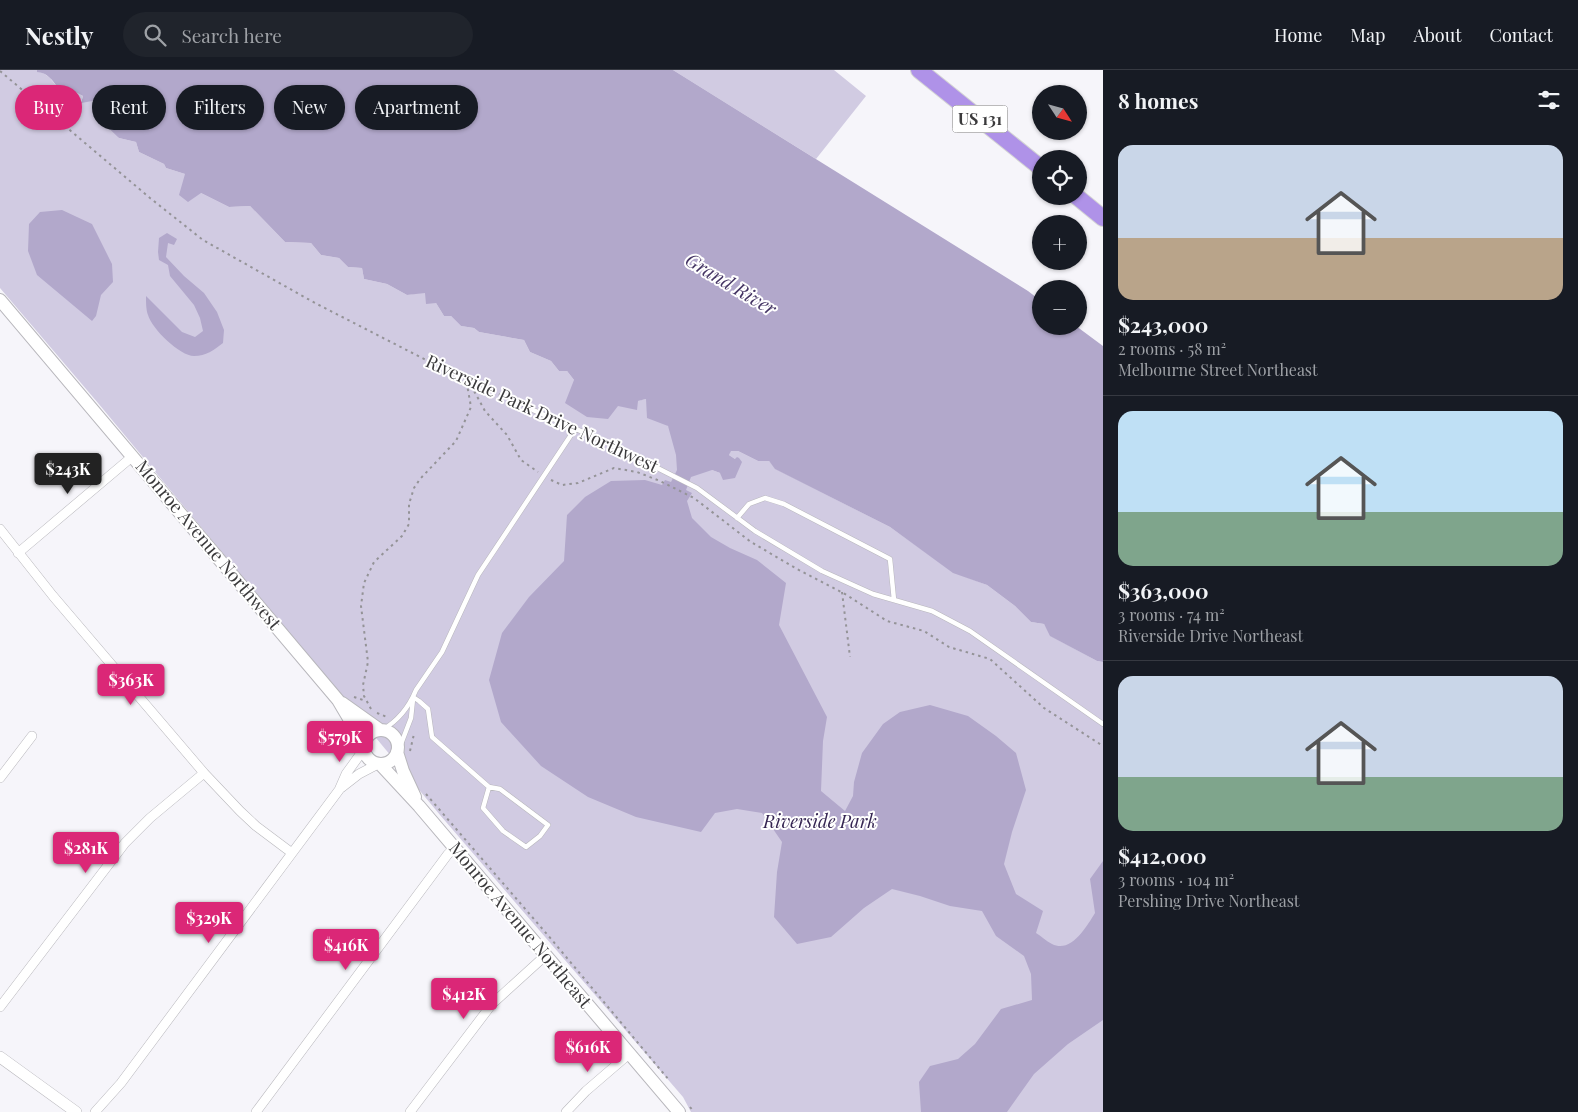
<!DOCTYPE html>
<html lang="en">
<head>
<meta charset="utf-8">
<style>
  :root { --surface:#171b24; --page:#20242c; --text:#f1f3f6; --muted:#9ea1a6; --line:#363941; --accent:#db2777 }
  body { margin:0; font-family:"Playfair Display",serif; background:var(--page); color:var(--text); height:100vh; display:flex; flex-direction:column; font-size:19px; white-space:nowrap }
  * { box-sizing:border-box; margin:0 }
  p { font-size:16px; color:var(--muted) }
  .icon { flex:none; width:28px; height:28px; fill:none; stroke:currentColor; stroke-width:2; stroke-linecap:round; stroke-linejoin:round }
  .map { position:relative; flex:1; overflow:hidden }
  .drawer { display:flex; flex-direction:column; background:var(--surface); width:475px }
  .drawer>* { flex:none }
  .hud { position:absolute; left:15px; top:15px; width:475px; height:45px; display:flex; gap:10px }
  .needle { width:32px; rotate:126deg }
  .buttons { position:absolute; left:1032px; top:15px; display:grid; gap:10px }
  .buttons a { display:grid; place-items:center; width:55px; height:55px; border-radius:50%; background:var(--surface); box-shadow:0 1px 4px #0004; font-size:25px }
  .price { position:absolute; translate:-50% -42px; padding:0 11px; border-radius:5px; background:var(--accent); color:#fff; font-size:16px; line-height:32px; filter:drop-shadow(0 1px 2px #0008) }
  .price::after { content:''; position:absolute; left:50%; top:30px; width:15px; height:11px; margin-left:-8px; background:inherit; clip-path:polygon(0 0,100% 0,50% 100%) }
  .price.selected { background:#222; color:#fff }
  ul { padding:0; list-style:none }
  li { display:grid; align-content:center; gap:10px; height:265px; padding:0 15px }
  li+li { border-top:1px solid var(--line) }
  li span { display:grid; place-items:center; height:155px; border-radius:15px; color:#555 }
  li>.icon { margin-inline-start:auto }
  span .icon { width:90px; height:90px; fill:#fffc; stroke-width:1 }
  li b { font-size:21px }
  h2 { display:flex; justify-content:space-between; align-items:center; height:60px; padding:0 15px; font-size:21px }
  .tag { padding:0 18px; border-radius:22px; background:var(--surface); box-shadow:0 1px 4px #0004; font-size:18px; line-height:45px }
  .tag.selected { background:var(--accent); color:#fff }
  header { display:flex; align-items:center; gap:30px; box-sizing:border-box; height:70px; padding:0 25px; background:var(--surface); border-bottom:1px solid var(--line) }
  header strong { font-size:24px }
  nav { display:flex; gap:28px; margin-inline-start:auto; font-size:18px }
  .search { width:350px; height:45px; background:var(--page); display:flex; align-items:center; gap:12px; box-sizing:border-box; padding:0 18px; border-radius:28px; color:var(--muted); font-size:19px }
  main { display:flex; flex:1; min-height:0 }
  .map>svg:first-child { display:block }
</style>
</head>
<body>
<header>
<strong>Nestly</strong>
<div class="search"><svg class="icon" aria-label="search" viewBox="0 0 24 24"><circle cx="10" cy="10" r="6"/><path d="M15 15l6 6"/></svg>Search here</div>
<nav><a>Home</a><a>Map</a><a>About</a><a>Contact</a></nav>
</header>
<main>
<div class="map">
<svg width="1103" height="1042" viewBox="0 0 1103 1042">
  <rect width="100%" height="100%" fill="#f6f5fa"/>
  <path fill="#d1cbe2" d="M0,0H37V2H42L50,8L58,18L69,19L83,26L81,32L92,31L102,40L119,68L136,72L139,82L164,94L166,98L185,104L201,123L229,137L250,136L285,172L311,173L321,185L339,188L348,197L362,198L364,209L387,214L407,225L425,222L436,233L444,246H451L461,256L474,258L479,262L524,270L530,282L551,291L559,301H567L574,310L618,335L646,329L668,356L712,400L720,403L735,389L729,385L730,381H738L758,391H769L776,399L890,457L953,502L987,515L1015,536L1031,552L1044,554L1051,566L1097,591L1103,592V1042H691L683,1027L440,745L98,333L0,218Z
    M673,0H834L866,26L816,89Z"/>
  <path fill="#b2a8cb" d="M37,0H673L1028,221L1041,231V256H1076L1103,276V592L1097,591L1050,566L1044,554L1031,552L1015,536L987,515L953,503L890,457L775,399L769,391H758L738,381H731L729,385L735,389L737,387L739,388L742,392L735,408L723,410L720,403L712,400L691,407L686,420L692,423L687,431L692,448L711,467L730,478L757,490L786,513L779,555L827,647L823,671L821,721L845,741L853,726L854,712L862,683L883,654L900,642L930,635L968,646L996,666L1016,683L1026,720L1012,762L1004,794L1016,824L1043,841L1036,863C1041,866 1046,871 1052,874C1071,884 1087,856 1095,843L1090,809L1103,791V950L1068,974L1034,1004L1007,1042H921L919,1012L930,996L958,989L975,974L1001,939L1032,930L1031,904L1024,886L996,866L982,841L950,836L920,826L892,819L864,838L831,867L797,874L774,847L777,802L782,772L762,743L737,739L715,743L701,762L636,747L588,727L541,696L501,652L489,610L502,563L529,527L564,491L567,445L585,427L611,411L645,410L662,415L665,410L671,412L677,400L676,385L668,356L647,348L646,329L638,331L637,340L618,336L608,349L587,347L565,333L574,310L567,301H559L551,291L530,282L524,270L479,262L474,258L461,256L451,246H444L436,233L426,234L425,223L407,225L387,214L364,209L362,198L348,197L339,188L321,185L311,173L285,172L250,136L229,137L201,123L188,132L179,125L185,104L166,98L164,94L139,82L136,72L119,68L98,48L102,40L93,31L81,33L83,26L69,19L58,18C53,11 47,2 37,2Z
    M62,140L92,154L112,194L113,212L101,225L96,246L92,251L37,205L28,181L29,154L40,142Z
    M167,163L177,169L174,175L168,173L166,187L184,206L204,223L217,242L224,260L223,273C214,280 206,286 194,286C180,286 152,259 148,245C146,240 146,232 146,226L182,262L195,267L203,261L200,248L194,235L170,206L168,195L159,190L158,182L159,168Z"/>
  <g fill="none" stroke-linecap="round" stroke-linejoin="round">
    <g stroke="#b8b7bc" stroke-width="5.5">
      <path id="service" d="M533,340L610,374L697,418L755,461L822,501L873,524L932,541L970,561L1103,654
        M737,448L749,434L765,428L784,434L890,489L894,530
        M413,627L419,631L428,639L432,667L489,717
        M382,660C398,651 409,637 416,620L442,582L478,505L575,359
        M398,678L401,674L411,648L413,629
        M489,717L500,719L548,755L540,766L526,777L503,761L483,738Z"/>
    </g>
    <g stroke="#b8b7bc" stroke-width="10">
      <path id="minor" d="M0,459L53,526L204,703L240,741L256,756L292,783
        M18,483L133,386
        M0,708L32,666
        M341,718L359,704L378,694
        M0,937L125,773L150,748L204,703
        M95,1042L121,1013L339,720L346,704L364,679
        M256,1042L448,784L455,778
        M410,1042L492,934L546,885
        M566,1042L586,1021L629,984"/>
    </g>
    <g stroke="#b8b7bc" stroke-width="12">
      <path id="tertiary" d="M0,987L76,1042"/>
    </g>
    <g stroke="#b8b7bc" stroke-width="14">
      <path id="secondary" d="M0,230L338,630L364,674
        M342,633L380,660
        M364 677a17 17 0 1 1 34 0a17 17 0 1 1-34 0Z
        M397,682L403,701L415,727
        M380,694L419,736L679,1042"/>
    </g>
    <g stroke="#d4d4d4" stroke-width="18">
      <path id="motorway" d="M919,0L1041,98
        M1076,126L1103,148"/>
    </g>
    <path stroke="#949397" stroke-width="2" stroke-dasharray="2.5 4" stroke-linecap="butt" d="M0,1L150,128L203,170L315,233L428,291L526,337
      M468,310L485,341L507,365L521,390L538,402
      M551,410L562,415L578,413L614,398L637,402L660,411L694,428L751,472L797,499L845,524L887,551L924,561L949,577L990,589L1044,638L1103,676
      M842,522L850,587
      M354,627L366,631
      M371,639L364,626L363,615L368,592L361,536L364,513L374,492L402,466L409,454V434L414,418L420,409L456,371L471,337L466,309
      M377,643L387,647
      M410,681L414,664
      M426,724L552,870L669,1010
      M690,1037L694,1042"/>
    <use href="#service" stroke="#fff" stroke-width="4.5"/>
    <use href="#minor" stroke="#fff" stroke-width="9"/>
    <use href="#tertiary" stroke="#fff" stroke-width="11"/>
    <use href="#secondary" stroke="#fff" stroke-width="12"/>
    <use href="#motorway" stroke="#af92e8" stroke-width="16"/>
  </g>
  <g text-anchor="middle" stroke-width="4" stroke-linejoin="round" paint-order="stroke">
    <rect fill="#fff" stroke="#767576" stroke-width="1" x="952.5" y="35.5" width="55" height="27" rx="4"/>
    <g font-size="16" font-weight="bold" fill="#3b3a3c">
      <text x="980" y="55">US 131</text>
    </g>
    <g font-size="18" fill="#3b3a3c" stroke="#fff">
      <text transform="translate(542 344) rotate(25)" y="6">Riverside Park Drive Northwest</text>
      <text transform="translate(208 475) rotate(50)" y="6">Monroe Avenue Northwest</text>
      <text transform="translate(520 855) rotate(50)" y="6">Monroe Avenue Northeast</text>
    </g>
    <g font-size="18" font-style="italic" fill="#352552" stroke="#fff">
      <text x="820" y="758">Riverside Park</text>
    </g>
    <g font-size="19" font-style="italic" fill="#453564" stroke="#fff">
      <text transform="translate(731 214) rotate(31)" y="7">Grand River</text>
    </g>
  </g>
</svg>
<div class="buttons">
<a><svg class="needle" viewBox="-14 -14 28 28"><path d="M0-13l5 13h-10z" fill="#e53935"/><path d="M0 13l5-13h-10z" fill="#9ea1a6"/></svg></a>
<a><svg class="icon" aria-label="locate" viewBox="0 0 24 24"><circle cx="12" cy="12" r="6"/><path d="M12 2v4M12 18v4M2 12h4M18 12h4"/></svg></a>
<a>+</a>
<a>−</a>
</div>
<b class="price selected" style="left:68px;top:425px">$243K</b>
<b class="price" style="left:131px;top:636px">$363K</b>
<b class="price" style="left:340px;top:693px">$579K</b>
<b class="price" style="left:86px;top:804px">$281K</b>
<b class="price" style="left:209px;top:874px">$329K</b>
<b class="price" style="left:346px;top:901px">$416K</b>
<b class="price" style="left:464px;top:950px">$412K</b>
<b class="price" style="left:588px;top:1003px">$616K</b>
<div class="hud">
<a class="tag selected">Buy</a>
<a class="tag">Rent</a>
<a class="tag">Filters</a>
<a class="tag">New</a>
<a class="tag">Apartment</a>
</div>
</div>
<section class="drawer">
<h2>8 homes<svg class="icon" aria-label="filters" viewBox="0 0 24 24"><path d="M4 7h16M4 17h16"/><circle cx="9" cy="7" r="2"/><circle cx="15" cy="17" r="2"/></svg></h2>
<ul>
<li><span style="background:linear-gradient(#c9d6e8 60%,#b9a48a 0)"><svg class="icon" aria-label="home" viewBox="0 0 24 24"><path d="M3 11l9-7 9 7M6 9v11h12V9"/></svg></span><div><b>$243,000</b><p>2 rooms · 58 m²</p><p>Melbourne Street Northeast</p></div></li>
<li><span style="background:linear-gradient(#bfe0f5 65%,#7fa58c 0)"><svg class="icon" aria-label="home" viewBox="0 0 24 24"><path d="M3 11l9-7 9 7M6 9v11h12V9"/></svg></span><div><b>$363,000</b><p>3 rooms · 74 m²</p><p>Riverside Drive Northeast</p></div></li>
<li><span style="background:linear-gradient(#c9d6e8 65%,#7fa58c 0)"><svg class="icon" aria-label="home" viewBox="0 0 24 24"><path d="M3 11l9-7 9 7M6 9v11h12V9"/></svg></span><div><b>$412,000</b><p>3 rooms · 104 m²</p><p>Pershing Drive Northeast</p></div></li>
</ul>
</section>
</main>
</body>
</html>
